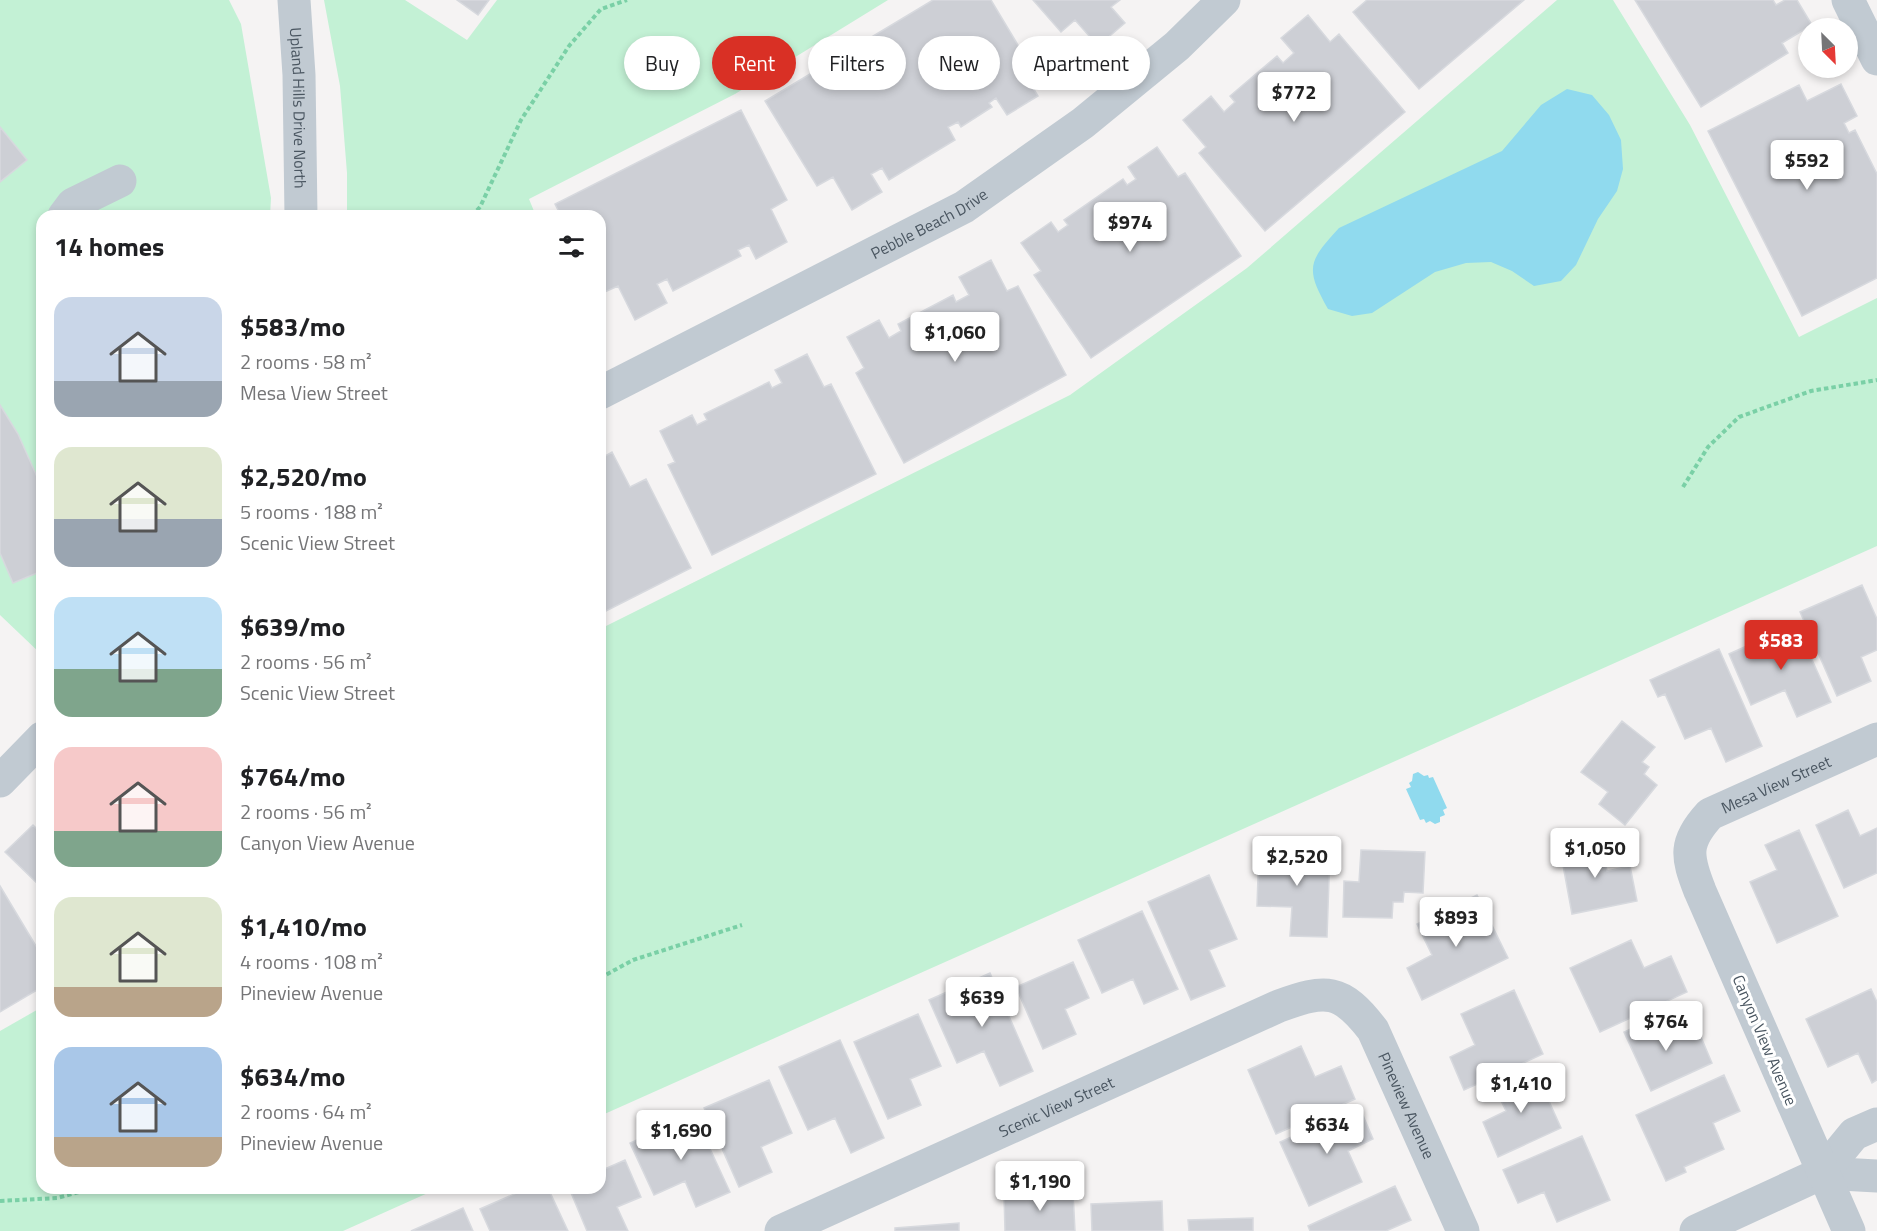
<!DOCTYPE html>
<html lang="en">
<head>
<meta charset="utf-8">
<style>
  :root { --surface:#fff; --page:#f2f2f2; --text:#202124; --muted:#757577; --accent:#d93025 }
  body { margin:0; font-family:"Titillium Web",sans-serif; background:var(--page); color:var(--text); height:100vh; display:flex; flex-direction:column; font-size:22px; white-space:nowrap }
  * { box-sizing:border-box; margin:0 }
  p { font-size:20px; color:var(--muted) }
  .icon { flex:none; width:33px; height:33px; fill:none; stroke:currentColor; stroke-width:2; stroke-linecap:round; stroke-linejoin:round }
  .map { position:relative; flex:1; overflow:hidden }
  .sheet { position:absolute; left:36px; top:210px; width:570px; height:984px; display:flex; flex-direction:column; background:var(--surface); border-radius:18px; box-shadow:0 3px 9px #0003 }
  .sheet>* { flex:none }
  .top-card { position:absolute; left:624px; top:36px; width:570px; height:54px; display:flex; gap:12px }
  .needle { width:39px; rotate:156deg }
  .controls { position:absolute; left:1798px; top:18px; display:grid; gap:12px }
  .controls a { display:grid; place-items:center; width:60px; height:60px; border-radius:50%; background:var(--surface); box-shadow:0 3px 9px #0003; font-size:30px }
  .price { position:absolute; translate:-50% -51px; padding:0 14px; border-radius:6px; background:#fff; color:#222; font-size:20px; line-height:39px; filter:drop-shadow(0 2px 3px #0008) }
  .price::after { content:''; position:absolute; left:50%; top:36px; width:18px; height:14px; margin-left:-9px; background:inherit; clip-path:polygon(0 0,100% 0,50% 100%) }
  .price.selected { background:var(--accent); color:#fff }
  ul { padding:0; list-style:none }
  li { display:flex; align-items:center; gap:18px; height:150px; padding:0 18px }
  li span { display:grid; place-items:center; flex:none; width:168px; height:120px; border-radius:18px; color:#555 }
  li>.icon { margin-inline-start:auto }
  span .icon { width:72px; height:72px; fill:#fffc; stroke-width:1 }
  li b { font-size:26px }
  h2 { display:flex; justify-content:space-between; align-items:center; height:72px; padding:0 18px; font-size:26px }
  .tag { padding:0 21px; border-radius:27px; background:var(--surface); box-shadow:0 3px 9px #0003; font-size:21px; line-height:54px }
  .tag.selected { background:var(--accent); color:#fff }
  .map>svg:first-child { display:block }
</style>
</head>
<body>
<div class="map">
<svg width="1877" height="1231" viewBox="0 0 1877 1231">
  <rect width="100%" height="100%" fill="#f5f3f3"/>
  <path fill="#c3f1d5" d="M0,0H229L241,24L271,198L270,216H42V655L0,615Z
    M324,0H405L467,40L497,0H888L735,94L529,199L536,216H347V173L340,86Z
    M1557,0H1613L1690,125L1799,337L1877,298V546L600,1116V629L1070,395L1247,268Z
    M42,1007V1188H439L343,1231H0V1031Z"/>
  <path fill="#90daee" d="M1567,89L1592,95L1609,115L1621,140L1623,169L1617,191L1598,219L1576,265L1561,281L1534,286L1512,271L1491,262L1466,263L1435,272L1372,313L1352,316L1328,309C1305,268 1308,262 1339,228L1502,151L1541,105Z
    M1418,772L1424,776L1428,775L1429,778L1433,777L1447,808L1443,810L1445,815L1440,817V822L1435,824L1430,821L1426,823L1424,819L1420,820L1406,789L1411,787L1409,783L1412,781L1413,774Z"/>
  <path fill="#cdcfd5" stroke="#d7d9de" stroke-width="1.5" d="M457,0H489L478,15Z
    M933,0H991L1027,60L1019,65L1038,96L1007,115L996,98L989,103L992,107L961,127L958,122L948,127L955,140L889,180L882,168L871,174L882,192L852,210L833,177L817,186L765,101Z
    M1033,0H1120L1111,7L1125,23L1098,46L1075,20L1061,32Z
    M1367,0H1366H1524L1419,89L1353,12Z
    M1635,0H1773L1776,5L1785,0H1797L1812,25L1782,43L1788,53L1701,107Z
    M1308,15L1330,42L1339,34L1405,112L1265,231L1199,153L1206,147L1183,120L1211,96L1224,112L1235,102L1230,96L1277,56L1283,63L1294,53L1281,38Z
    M1841,84L1857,116L1844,123L1849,133L1855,130L1877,174V278L1802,316L1708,131L1799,85L1807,101Z
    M741,110L787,200L771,209L787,242L756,259L749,245L738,250L741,256L673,291L667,279L657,284L667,303L635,320L618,286L600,294V216H561L555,204Z
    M0,127L27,160L0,182Z
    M1157,147L1178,177L1185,173L1241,256L1091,358L1034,275L1041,271L1021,243L1051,222L1058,232L1068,225L1064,220L1123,179L1127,185L1136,179L1128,167Z
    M991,260L1007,291L1018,286L1066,375L904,463L856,373L864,368L847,337L879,320L889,338L901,331L898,324L953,295L956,302L969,295L959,277Z
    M807,354L824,387L831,384L876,474L712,555L668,465L675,462L660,431L692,415L697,425L707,420L704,414L769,382L772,388L782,383L775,370Z
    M0,405L18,434L42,488V571L13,583L0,553Z
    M612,452L630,487L646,479L691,568L600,614V459Z
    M1862,585L1877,619V650L1861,657L1871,681L1837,696L1800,612Z
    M1796,624L1831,702L1797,717L1785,690L1751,705L1729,654Z
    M1719,649L1762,746L1726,762L1711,728L1685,739L1665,694L1658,697L1650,680Z
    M1622,721L1655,747L1642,762L1649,767L1644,774L1657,785L1625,825L1599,804L1608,792L1581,772Z
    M1848,810L1860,836L1877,828V873L1844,888L1816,825Z
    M33,825L42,834V888L5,852Z
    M1799,830L1838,916L1777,943L1750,882L1777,870L1765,845Z
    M1601,841L1607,871L1630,866L1637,901L1572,914L1560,849Z
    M1259,848L1330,851L1327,937L1290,936L1292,907L1257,906Z
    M1361,850L1425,852L1423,893L1404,892L1403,902H1393L1392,918L1343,917L1344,881L1359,882Z
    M1209,875L1237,939L1209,950L1225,986L1191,1000L1148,902Z
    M0,886L42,956V987L0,1012Z
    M1477,895L1508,958L1422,1000L1407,968L1432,955L1417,924Z
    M1142,911L1178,989L1144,1004L1133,979L1102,993L1078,940Z
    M1631,940L1644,968L1671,956L1687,992L1600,1032L1570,968Z
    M1073,962L1089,998L1065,1009L1076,1034L1043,1049L1016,987Z
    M990,973L1033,1071L1000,1086L984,1051L957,1063L929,1000Z
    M1871,989L1877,1002V1080L1872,1083L1858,1053L1828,1067L1806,1019Z
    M1514,990L1543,1054L1464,1090L1450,1057L1475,1045L1461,1014Z
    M1665,1013L1677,1039L1698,1030L1712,1063L1651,1091L1624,1032Z
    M918,1014L941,1066L910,1079L921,1105L888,1119L854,1042Z
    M840,1040L884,1138L851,1153L835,1118L808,1130L779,1067Z
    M1301,1046L1315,1077L1341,1066L1355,1099L1276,1134L1248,1070Z
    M1534,1068L1561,1128L1498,1157L1483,1122L1506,1111L1494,1086Z
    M1724,1075L1740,1111L1713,1123L1724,1149L1684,1167L1686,1172L1666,1181L1636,1115Z
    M769,1080L792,1133L761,1147L772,1172L739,1187L704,1108Z
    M1359,1106L1373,1139L1348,1151L1362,1182L1309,1206L1280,1142Z
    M694,1114L730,1192L696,1207L685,1181L654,1195L630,1143Z
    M1582,1136L1610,1200L1557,1222L1544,1192L1518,1203L1503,1170Z
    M625,1160L641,1197L617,1207L628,1231H587L569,1188H600V1171Z
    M1395,1186L1411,1220L1386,1231H1310L1308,1226Z
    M528,1188H548L568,1231H490L480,1209Z
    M1073,1192L1075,1231H1005L1004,1195Z
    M1162,1201L1163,1231H1092L1091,1204Z
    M463,1208L473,1231H411Z
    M1253,1218V1231H1189L1188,1220Z
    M959,1223V1231H895V1228Z"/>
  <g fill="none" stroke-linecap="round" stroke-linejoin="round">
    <path stroke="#7ad0a6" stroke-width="4" stroke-dasharray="4.5 3" stroke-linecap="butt" d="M472,216L480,207L521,120L569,46L601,9L627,0
      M1683,487L1708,447L1739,417L1811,391L1877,380
      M600,978L633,960L742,925
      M0,1201L57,1198L94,1188"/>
    <g stroke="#c1cad2" stroke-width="33">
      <path id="s1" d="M294,0L299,75L301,216"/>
      <path d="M1848,0L1877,59"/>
      <path d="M64,216L73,204L120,181"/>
      <path id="s2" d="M600,393L964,207L1083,123L1177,46L1224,0"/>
      <path d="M0,781L42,738"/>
      <path d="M1822,1173L1877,1176"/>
      <path id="s3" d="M781,1231L1279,1006C1326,989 1341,988 1373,1030L1463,1231"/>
      <path d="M1696,1231L1822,1173L1854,1134L1877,1124"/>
      <path id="s4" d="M1849,1231L1700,891C1686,856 1684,842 1710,814L1877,739"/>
    </g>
  </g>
  <g text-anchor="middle" stroke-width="6" stroke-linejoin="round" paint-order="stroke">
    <g font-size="16" fill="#4a5661" stroke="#fff">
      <text dy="6" stroke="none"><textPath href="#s1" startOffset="108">Upland Hills Drive North</textPath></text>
      <text dy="6" stroke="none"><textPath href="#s2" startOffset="370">Pebble Beach Drive</textPath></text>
      <text dy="6" stroke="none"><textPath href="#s4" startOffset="528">Mesa View Street</textPath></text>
      <text transform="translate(1765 1040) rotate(67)" y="6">Canyon View Avenue</text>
      <text dy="6" stroke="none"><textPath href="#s3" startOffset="738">Pineview Avenue</textPath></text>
      <text dy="6" stroke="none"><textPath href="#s3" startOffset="302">Scenic View Street</textPath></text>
    </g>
  </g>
</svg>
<div class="controls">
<a><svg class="needle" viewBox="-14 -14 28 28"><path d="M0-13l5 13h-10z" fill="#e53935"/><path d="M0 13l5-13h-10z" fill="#757577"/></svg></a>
</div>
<b class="price" style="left:1294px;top:123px">$772</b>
<b class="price" style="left:1807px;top:191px">$592</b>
<b class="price" style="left:1130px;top:253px">$974</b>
<b class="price" style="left:955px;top:363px">$1,060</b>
<b class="price selected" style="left:1781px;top:671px">$583</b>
<b class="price" style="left:1595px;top:879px">$1,050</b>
<b class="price" style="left:1297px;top:887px">$2,520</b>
<b class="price" style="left:1456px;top:948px">$893</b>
<b class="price" style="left:982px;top:1028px">$639</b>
<b class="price" style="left:1666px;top:1052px">$764</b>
<b class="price" style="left:1521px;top:1114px">$1,410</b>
<b class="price" style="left:1327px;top:1155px">$634</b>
<b class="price" style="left:681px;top:1161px">$1,690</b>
<b class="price" style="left:1040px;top:1212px">$1,190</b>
<div class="top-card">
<a class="tag">Buy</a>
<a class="tag selected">Rent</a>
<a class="tag">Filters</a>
<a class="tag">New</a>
<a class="tag">Apartment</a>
</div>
<section class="sheet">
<h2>14 homes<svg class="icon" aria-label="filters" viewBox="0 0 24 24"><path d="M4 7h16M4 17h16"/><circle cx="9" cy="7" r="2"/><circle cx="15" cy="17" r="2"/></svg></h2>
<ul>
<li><span style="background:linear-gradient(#c9d6e8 70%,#9aa5b1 0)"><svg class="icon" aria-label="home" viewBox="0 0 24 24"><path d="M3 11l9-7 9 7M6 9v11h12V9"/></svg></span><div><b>$583/mo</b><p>2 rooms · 58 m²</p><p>Mesa View Street</p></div></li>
<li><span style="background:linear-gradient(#dfe7d0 60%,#9aa5b1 0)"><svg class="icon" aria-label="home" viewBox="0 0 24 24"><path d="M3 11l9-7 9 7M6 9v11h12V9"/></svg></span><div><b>$2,520/mo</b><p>5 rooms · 188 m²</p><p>Scenic View Street</p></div></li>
<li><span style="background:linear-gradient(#bfe0f5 60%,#7fa58c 0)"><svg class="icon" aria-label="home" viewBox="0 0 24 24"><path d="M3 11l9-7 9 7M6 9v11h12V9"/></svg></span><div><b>$639/mo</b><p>2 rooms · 56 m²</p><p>Scenic View Street</p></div></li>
<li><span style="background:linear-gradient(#f6c9c9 70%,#7fa58c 0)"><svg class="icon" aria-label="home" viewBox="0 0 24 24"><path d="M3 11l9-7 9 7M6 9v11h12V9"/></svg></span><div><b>$764/mo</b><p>2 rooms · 56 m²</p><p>Canyon View Avenue</p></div></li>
<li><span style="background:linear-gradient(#dfe7d0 75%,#b9a48a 0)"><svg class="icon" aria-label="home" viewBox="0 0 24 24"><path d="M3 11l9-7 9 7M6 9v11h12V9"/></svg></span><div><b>$1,410/mo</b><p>4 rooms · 108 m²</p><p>Pineview Avenue</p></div></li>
<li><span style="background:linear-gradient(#a9c7e8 75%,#b9a48a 0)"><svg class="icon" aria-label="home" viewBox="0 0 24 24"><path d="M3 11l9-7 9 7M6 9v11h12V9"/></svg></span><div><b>$634/mo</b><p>2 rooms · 64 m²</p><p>Pineview Avenue</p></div></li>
</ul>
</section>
</div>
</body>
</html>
